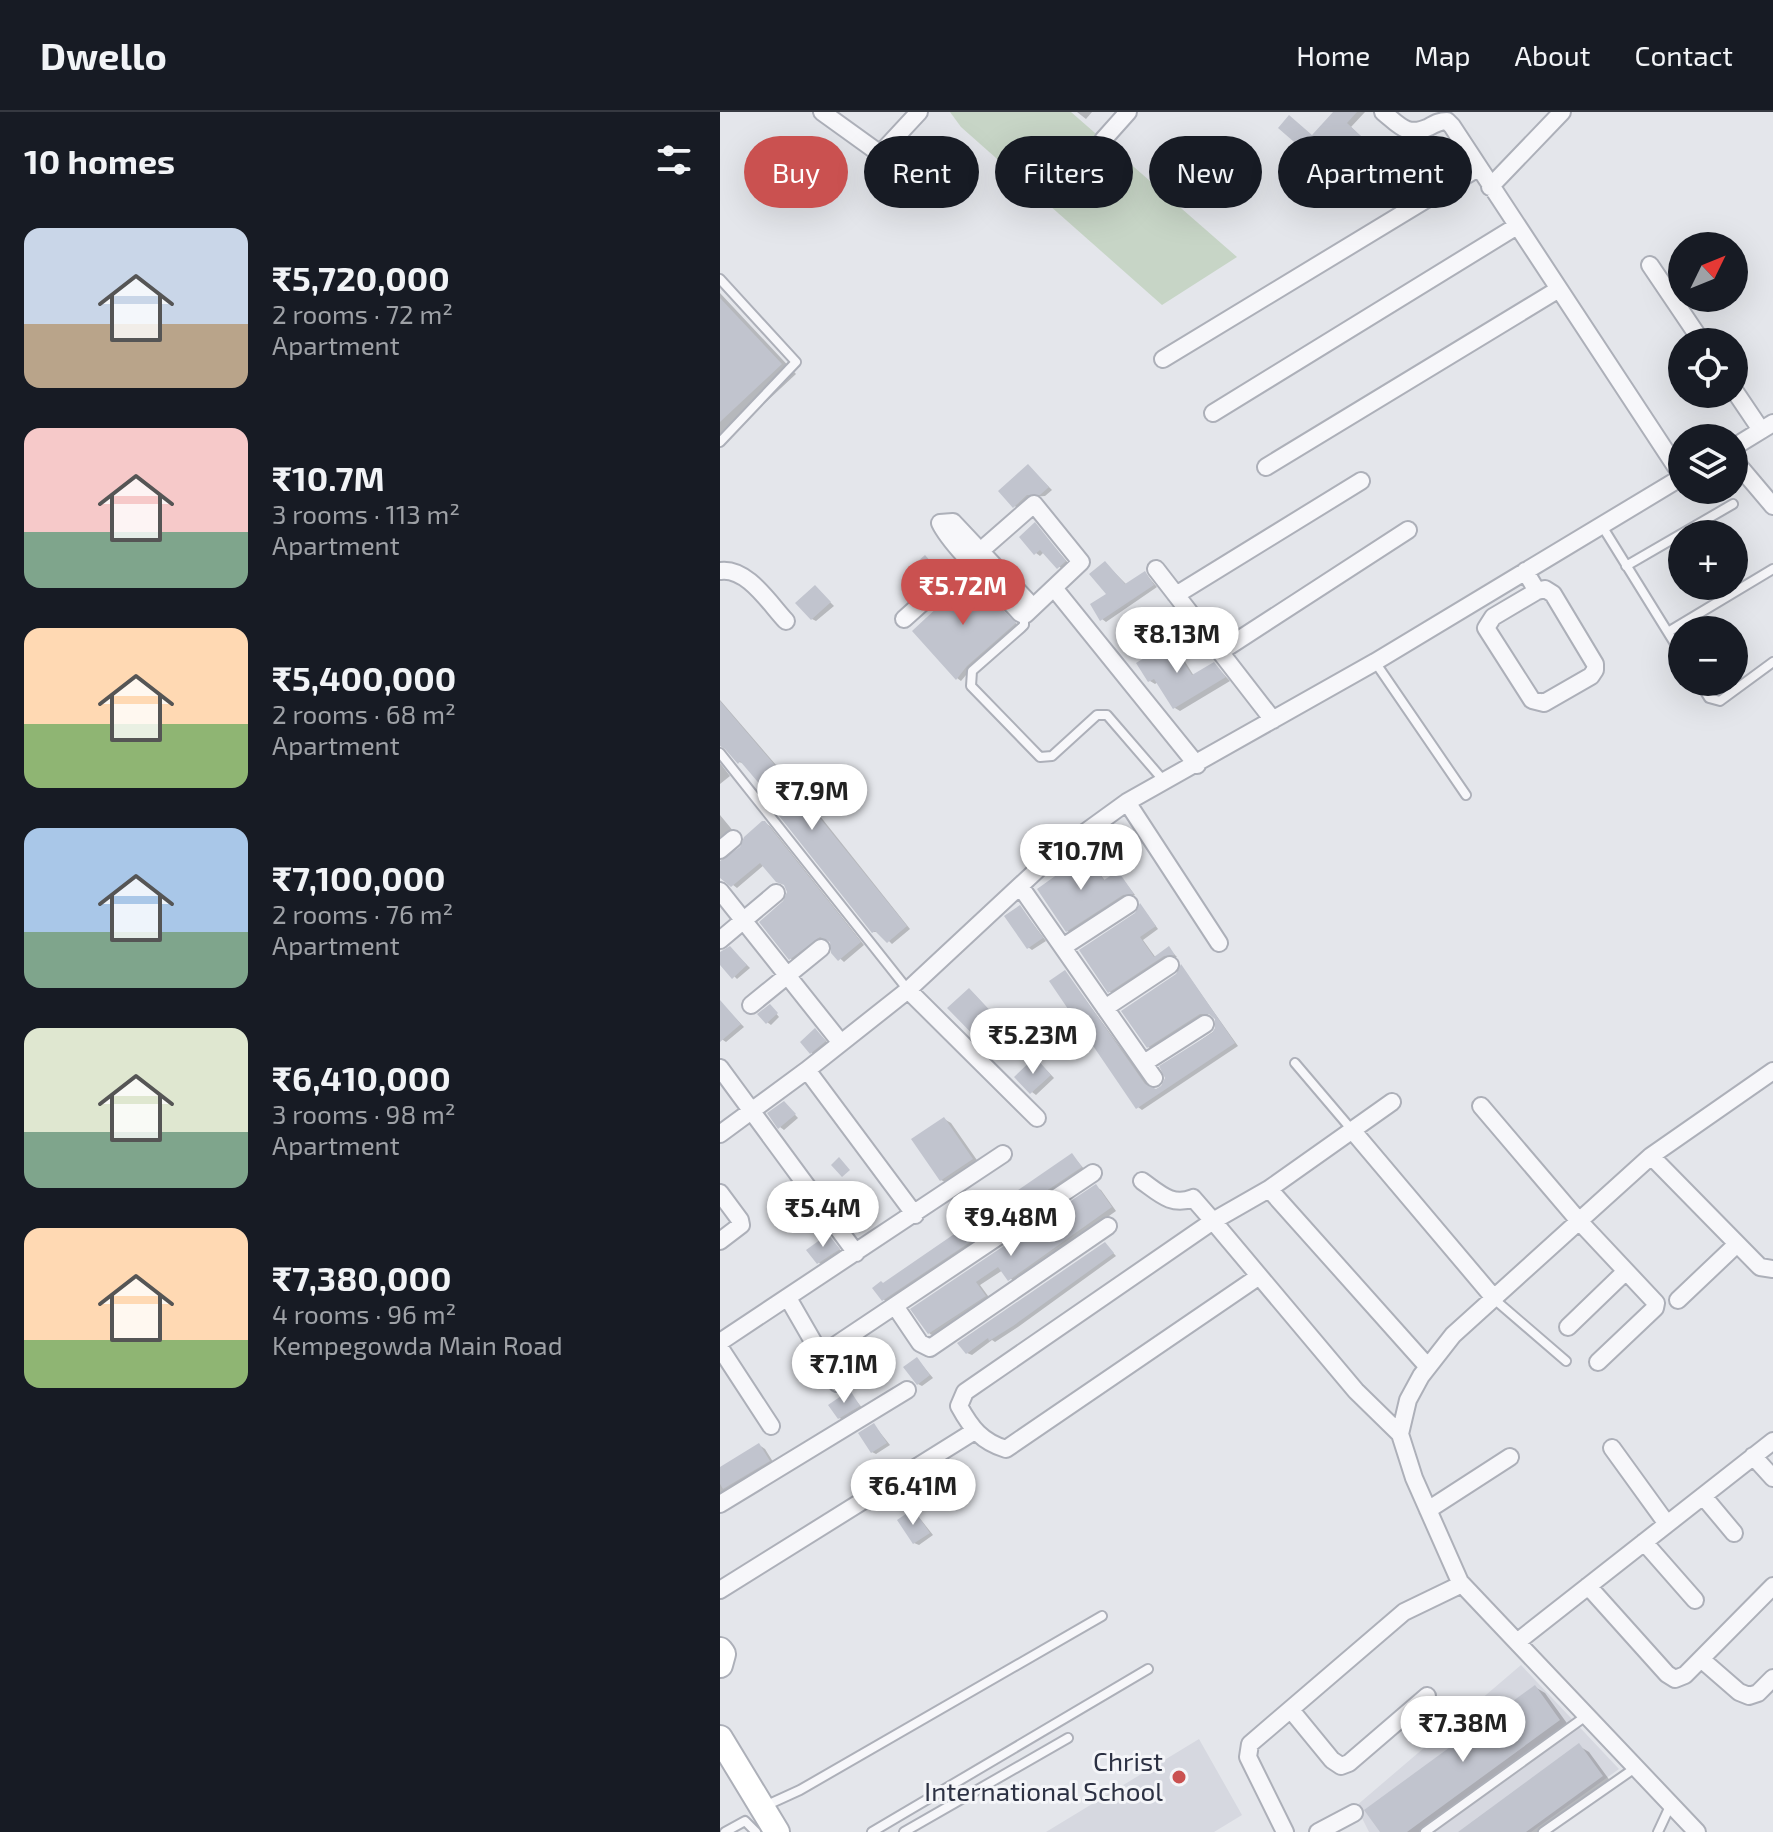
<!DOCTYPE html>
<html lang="en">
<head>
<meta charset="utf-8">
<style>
  :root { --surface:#171b24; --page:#242831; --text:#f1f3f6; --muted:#9ea1a6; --line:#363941; --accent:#ca5150 }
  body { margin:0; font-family:"Exo 2",sans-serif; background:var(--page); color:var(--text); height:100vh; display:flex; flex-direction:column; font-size:30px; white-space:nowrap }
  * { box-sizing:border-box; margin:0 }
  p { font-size:26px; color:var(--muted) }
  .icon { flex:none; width:44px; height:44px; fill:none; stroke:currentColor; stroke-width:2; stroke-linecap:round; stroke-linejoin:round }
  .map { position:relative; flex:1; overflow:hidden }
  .side { display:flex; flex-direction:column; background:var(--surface); width:720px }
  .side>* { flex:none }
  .top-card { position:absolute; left:24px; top:24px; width:760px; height:72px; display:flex; gap:16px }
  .needle { width:52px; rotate:47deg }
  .fabs { position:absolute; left:948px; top:120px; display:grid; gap:16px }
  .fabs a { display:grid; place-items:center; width:80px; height:80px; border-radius:50%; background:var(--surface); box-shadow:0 8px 32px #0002; font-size:40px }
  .price { position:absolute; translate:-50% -68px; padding:0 18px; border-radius:28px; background:#fff; color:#222; font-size:26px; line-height:52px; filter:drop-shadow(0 2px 4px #0008) }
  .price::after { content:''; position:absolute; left:50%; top:48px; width:24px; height:18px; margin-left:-12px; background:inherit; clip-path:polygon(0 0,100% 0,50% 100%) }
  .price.on { background:var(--accent); color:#fff }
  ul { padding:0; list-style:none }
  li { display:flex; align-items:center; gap:24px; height:200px; padding:0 24px }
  li span { display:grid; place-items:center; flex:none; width:224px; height:160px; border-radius:16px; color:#555 }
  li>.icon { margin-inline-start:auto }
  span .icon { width:96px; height:96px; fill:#fffc; stroke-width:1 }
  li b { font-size:34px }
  h2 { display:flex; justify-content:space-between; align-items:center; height:96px; padding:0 24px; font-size:34px }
  .chip { padding:0 28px; border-radius:36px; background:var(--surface); box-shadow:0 8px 32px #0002; font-size:28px; line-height:72px }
  .chip.on { background:var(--accent); color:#fff }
  header { display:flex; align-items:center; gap:48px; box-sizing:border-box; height:112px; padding:0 40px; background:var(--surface); border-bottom:2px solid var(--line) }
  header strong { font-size:38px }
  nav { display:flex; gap:44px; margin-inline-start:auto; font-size:28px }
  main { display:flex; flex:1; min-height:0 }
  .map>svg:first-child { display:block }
</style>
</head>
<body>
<header>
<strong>Dwello</strong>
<nav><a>Home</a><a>Map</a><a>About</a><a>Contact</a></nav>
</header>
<main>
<section class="side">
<h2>10 homes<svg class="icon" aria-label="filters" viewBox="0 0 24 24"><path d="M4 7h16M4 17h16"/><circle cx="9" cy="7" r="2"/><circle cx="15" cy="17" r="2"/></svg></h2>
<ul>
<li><span style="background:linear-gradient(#c9d6e8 60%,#b9a48a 0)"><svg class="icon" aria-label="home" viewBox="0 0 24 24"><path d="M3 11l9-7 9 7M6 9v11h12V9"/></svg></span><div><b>₹5,720,000</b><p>2 rooms · 72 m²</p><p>Apartment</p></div></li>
<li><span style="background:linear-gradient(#f6c9c9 65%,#7fa58c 0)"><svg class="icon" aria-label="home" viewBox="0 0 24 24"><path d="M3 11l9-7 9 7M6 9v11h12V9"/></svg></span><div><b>₹10.7M</b><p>3 rooms · 113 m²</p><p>Apartment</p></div></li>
<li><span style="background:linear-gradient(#ffd9b3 60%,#8fb573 0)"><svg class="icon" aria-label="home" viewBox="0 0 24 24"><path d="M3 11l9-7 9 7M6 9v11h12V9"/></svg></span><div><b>₹5,400,000</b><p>2 rooms · 68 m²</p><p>Apartment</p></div></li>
<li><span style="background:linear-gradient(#a9c7e8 65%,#7fa58c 0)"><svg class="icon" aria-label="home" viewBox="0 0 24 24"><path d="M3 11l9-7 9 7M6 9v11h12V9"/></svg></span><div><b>₹7,100,000</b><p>2 rooms · 76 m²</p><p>Apartment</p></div></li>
<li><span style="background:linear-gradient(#dfe7d0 65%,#7fa58c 0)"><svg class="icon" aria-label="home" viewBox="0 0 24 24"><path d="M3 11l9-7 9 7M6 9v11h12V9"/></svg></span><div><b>₹6,410,000</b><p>3 rooms · 98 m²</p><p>Apartment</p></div></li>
<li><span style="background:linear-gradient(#ffd9b3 70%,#8fb573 0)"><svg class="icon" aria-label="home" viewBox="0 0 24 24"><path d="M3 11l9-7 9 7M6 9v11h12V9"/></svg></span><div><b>₹7,380,000</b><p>4 rooms · 96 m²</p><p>Kempegowda Main Road</p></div></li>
</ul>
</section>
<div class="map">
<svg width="1053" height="1720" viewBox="0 0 1053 1720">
  <rect width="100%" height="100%" fill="#e4e6eb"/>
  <path fill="#d6d8e0" d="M801,1553L899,1657L811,1720H649L636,1694Z
    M479,1627L522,1703L494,1720H326Z"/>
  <path fill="#c7d5c6" d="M230,0H351L517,145L442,193L241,15Z"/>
  <path fill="#0003" d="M357,0H372L366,7Z
    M615,0H645L631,15L646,29L613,71L608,68L593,24Z
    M0,181L76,262L0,333Z
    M308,354L332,378L325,384L312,385L299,396L294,394Z
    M315,413L349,452L343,458L324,440L320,444L316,441Z
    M209,448L223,463L210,475L206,472Z
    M385,451L407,473L425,461L437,475L386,510L382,507L389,482Z
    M255,471L299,514L252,556L241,569L237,566Z
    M96,476L114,494L96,509L92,507Z
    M450,532L456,535L474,564L494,552L510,569L460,599L455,596L438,570L435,572L430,569Z
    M0,588L100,704L190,817L172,832L160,820H153L63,697L25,652L19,650L0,624Z
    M0,651L10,664L0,672Z
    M0,703L14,720L0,732Z
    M45,711L50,714L144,833L124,850L113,840L112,829L106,826L75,849L70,846L65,790L69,780L67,774L44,753L17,776L0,763V751L22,736Z
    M366,744L386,770L398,761L415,783L408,784L351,821L347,819Z
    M421,794L438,817L423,828L436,846L449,837L457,845H449L393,882L389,879Z
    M300,795L326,829L312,838L308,835Z
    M10,836L30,856L17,867L0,850V841Z
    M462,855L518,934L422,998L418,995L345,860L432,978L441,977L447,964L442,955L497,917L496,905L489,902L432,937L428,935Z
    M253,881L293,923L275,940L271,938Z
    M2,892L24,915L6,930L0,926Z
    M50,894L59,905L51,913L47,910Z
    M96,919L109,932L95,943L91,940Z
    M319,950L334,966L316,983L312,980Z
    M64,991L78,1006L64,1018L60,1015Z
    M224,1007L231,1011L259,1051L229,1072L221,1068Z
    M352,1043L365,1058L168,1190L163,1187L164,1173Z
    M376,1075L381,1078L396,1099L295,1171L283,1158L260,1173L271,1188L216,1225L210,1222L193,1197Z
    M108,1124L122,1140L103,1153L99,1151Z
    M385,1132L396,1144L298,1215L275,1230L272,1228L252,1243L247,1241Z
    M197,1247L213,1266L202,1274L198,1272Z
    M130,1281L143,1297L124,1308L119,1306Z
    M154,1313L170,1333L156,1342L152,1340Z
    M39,1333L45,1337L55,1353L0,1385V1359Z
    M194,1399L213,1423L199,1433L194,1431Z
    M815,1575L825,1581L849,1614L704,1720H663Z
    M859,1634L869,1640L891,1670L823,1720H741Z"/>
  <path fill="#c1c4ce" d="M613,0H637L627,11L642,25L607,70L575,43L581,36L558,16L569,3L592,23Z
    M0,186L62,252L0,310Z
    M308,352L329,375L320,383H307L293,396L278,379Z
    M315,410L346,449L337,457L320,438L314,443L299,425Z
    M205,443L220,460L205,474L189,457Z
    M385,449L405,472L425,459L434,473L380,509L370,492L386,482L369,462Z
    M250,466L296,511L247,554L236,568L192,519L221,492L219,490Z
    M95,473L111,490L91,508L75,491Z
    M450,530L472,563L494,550L506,565L453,597L434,567L428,570L416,551Z
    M0,589L95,700L187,814L167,831L155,819L152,821L56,700L60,696L20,649L18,652L5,637L0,634Z
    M42,709H45L141,830L118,849L111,841L110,830L100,825L69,848L39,810L63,789L67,780L64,773L56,770L40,751L11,775L0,766V749L20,735L24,725Z
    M366,742L384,768L398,759L414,782L403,783L346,820L317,777Z
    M420,791L436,814L420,825L434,845L449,834L455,843L444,844L388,881L359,838L415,801Z
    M300,793L323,826L307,837L284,804Z
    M10,834L27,853L12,867L0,853V840Z
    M461,852L515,931L416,997L329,869L345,858L425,972L436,977L441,974L445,966L439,954L492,921L495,916V907L489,902H480L427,936L401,899L456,862Z
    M249,876L290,920L270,940L227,896Z
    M0,888L21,912L0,930Z
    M50,892L58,901L46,912L37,902Z
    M95,916L106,929L90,942L80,930Z
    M315,945L331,963L310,982L294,965Z
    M64,989L76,1002L58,1017L47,1001Z
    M224,1005L253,1047L220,1069L191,1027Z
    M352,1041L362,1055L162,1189L152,1176L161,1169L163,1171Z
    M119,1045L130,1058L122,1065L111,1053Z
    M376,1072L392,1095L288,1169L278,1155L256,1170L266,1184L208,1222L190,1197Z
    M108,1122L120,1137L97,1152L86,1138Z
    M385,1130L394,1141L293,1214L269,1229L268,1226L246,1242L237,1231Z
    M197,1245L210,1263L197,1273L183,1255Z
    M130,1278L140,1294L118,1307L108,1293Z
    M154,1311L167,1331L151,1341L138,1321Z
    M39,1331L50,1349L3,1377L0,1372V1355Z
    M193,1397L210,1421L193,1432L177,1408Z
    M815,1573L840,1608L687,1720H660L644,1698Z
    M859,1631L883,1664L806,1720H738Z"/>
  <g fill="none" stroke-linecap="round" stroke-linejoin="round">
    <g stroke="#adb0b9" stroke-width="12">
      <path id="lane" d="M0,167L76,250L0,330
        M882,414L962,543
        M906,454L1013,392
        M304,503V513L301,516L252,559L251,574L320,645L332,644L377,603H387L444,669
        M948,520L1053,457
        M655,550L746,683
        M979,570L989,586L1000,589L1053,550
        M0,641L188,878
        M575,951L632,1018
        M774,1187L846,1249
        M45,1694L80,1678L382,1504
        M5,1720L25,1709L36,1720
        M152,1720L428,1557
        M184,1720L348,1626
        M705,1720L866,1604
        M823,1720L915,1656
        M938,1720L951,1692"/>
    </g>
    <g stroke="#adb0b9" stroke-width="20">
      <path id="street" d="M102,0L220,85
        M663,0C680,14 687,25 709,15C716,11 720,9 727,9L732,14L962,364
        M383,28L408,0
        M160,42L199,0
        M770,75L842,0
        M930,153L982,230
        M443,247L758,56
        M1014,278L1041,318
        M493,301L797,114
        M1014,335L1053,311
        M1014,348L1053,394
        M546,355L839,177
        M436,457L553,608
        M0,459C27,455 49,491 66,509
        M805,459L817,479L825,477L833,482L875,552V558L871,564L824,591L812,588L766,516L773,505L817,479
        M334,476L477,653
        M456,483L641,369
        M184,507L250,448L314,392L361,450L306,502L304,503L300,501C279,478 232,436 220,411L233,410L313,495
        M500,540L688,418
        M407,690L499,831
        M0,738L13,727
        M300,774L434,966
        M0,779L121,931
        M0,828L56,781
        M343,835L409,792
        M188,878L317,1006
        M31,893L101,836
        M385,896L450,853
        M424,951L485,912
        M0,956L136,1141
        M87,958L195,1103
        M672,990L549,1077L493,1109L636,1279L680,1322L694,1366L740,1470L977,1720
        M761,994L859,1109L936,1191L935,1196L878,1250
        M632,1018L774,1186
        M0,1022L87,958L188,878L331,745L407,690L655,550L962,365
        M931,1044L1040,1155L1053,1157
        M422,1069C439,1081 452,1095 473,1086L493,1109L245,1280L239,1294C251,1316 262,1330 286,1337L538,1165
        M549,1077L708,1255
        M0,1081L20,1108L21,1113L0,1129
        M68,1186L117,1271
        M958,1188L1017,1132
        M175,1194L200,1231L210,1236L388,1114
        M848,1215L905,1160
        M0,1230L283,1042
        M0,1236L51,1314
        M101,1243L373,1061
        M680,1322L688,1288L701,1264L733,1223L931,1044L1053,959
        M892,1336L947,1412
        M1033,1344L1053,1366
        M983,1384L1014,1421
        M0,1392L187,1278
        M708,1398L790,1345
        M924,1430L975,1488
        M868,1474L947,1562L955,1567L965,1563L1053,1474
        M0,1478L253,1320
        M797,1530L1053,1329
        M981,1547L1019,1580L1029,1584L1038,1581L1053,1566
        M571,1598L612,1648L621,1654L629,1651L707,1584
        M565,1720L528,1645L530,1632L684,1500L742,1472
        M598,1720L634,1701"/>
    </g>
    <g stroke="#adb0b9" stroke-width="28">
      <path id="secondary" d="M0,1538L3,1542L0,1553
        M0,1626L57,1720"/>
    </g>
    <use href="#lane" stroke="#f7f7fa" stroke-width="8"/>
    <use href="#street" stroke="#f7f7fa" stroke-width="16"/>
    <use href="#secondary" stroke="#fff" stroke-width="24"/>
  </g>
  <circle fill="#ca5150" stroke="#f4f5f8" stroke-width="3" cx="459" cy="1665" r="8"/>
  <g text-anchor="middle" stroke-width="6" stroke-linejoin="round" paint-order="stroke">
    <g font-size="26" fill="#2c3143" stroke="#f4f5f8" text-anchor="end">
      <text x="443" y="1659">Christ<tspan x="443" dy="30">International School</tspan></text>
    </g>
  </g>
</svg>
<div class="fabs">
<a><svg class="needle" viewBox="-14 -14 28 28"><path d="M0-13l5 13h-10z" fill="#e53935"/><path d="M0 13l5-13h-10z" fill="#9ea1a6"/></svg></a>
<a><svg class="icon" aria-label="locate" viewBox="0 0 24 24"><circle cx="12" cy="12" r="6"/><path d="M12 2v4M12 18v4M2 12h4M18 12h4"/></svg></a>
<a><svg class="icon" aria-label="layers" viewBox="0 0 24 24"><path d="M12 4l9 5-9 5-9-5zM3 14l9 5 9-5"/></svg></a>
<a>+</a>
<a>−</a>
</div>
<b class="price on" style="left:243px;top:515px">₹5.72M</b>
<b class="price" style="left:457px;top:563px">₹8.13M</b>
<b class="price" style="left:92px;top:720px">₹7.9M</b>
<b class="price" style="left:361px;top:780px">₹10.7M</b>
<b class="price" style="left:313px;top:964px">₹5.23M</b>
<b class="price" style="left:103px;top:1137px">₹5.4M</b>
<b class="price" style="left:291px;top:1146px">₹9.48M</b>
<b class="price" style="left:124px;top:1293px">₹7.1M</b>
<b class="price" style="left:193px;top:1415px">₹6.41M</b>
<b class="price" style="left:743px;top:1652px">₹7.38M</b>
<div class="top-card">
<a class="chip on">Buy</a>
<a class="chip">Rent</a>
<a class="chip">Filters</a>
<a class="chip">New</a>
<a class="chip">Apartment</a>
</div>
</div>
</main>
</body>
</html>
